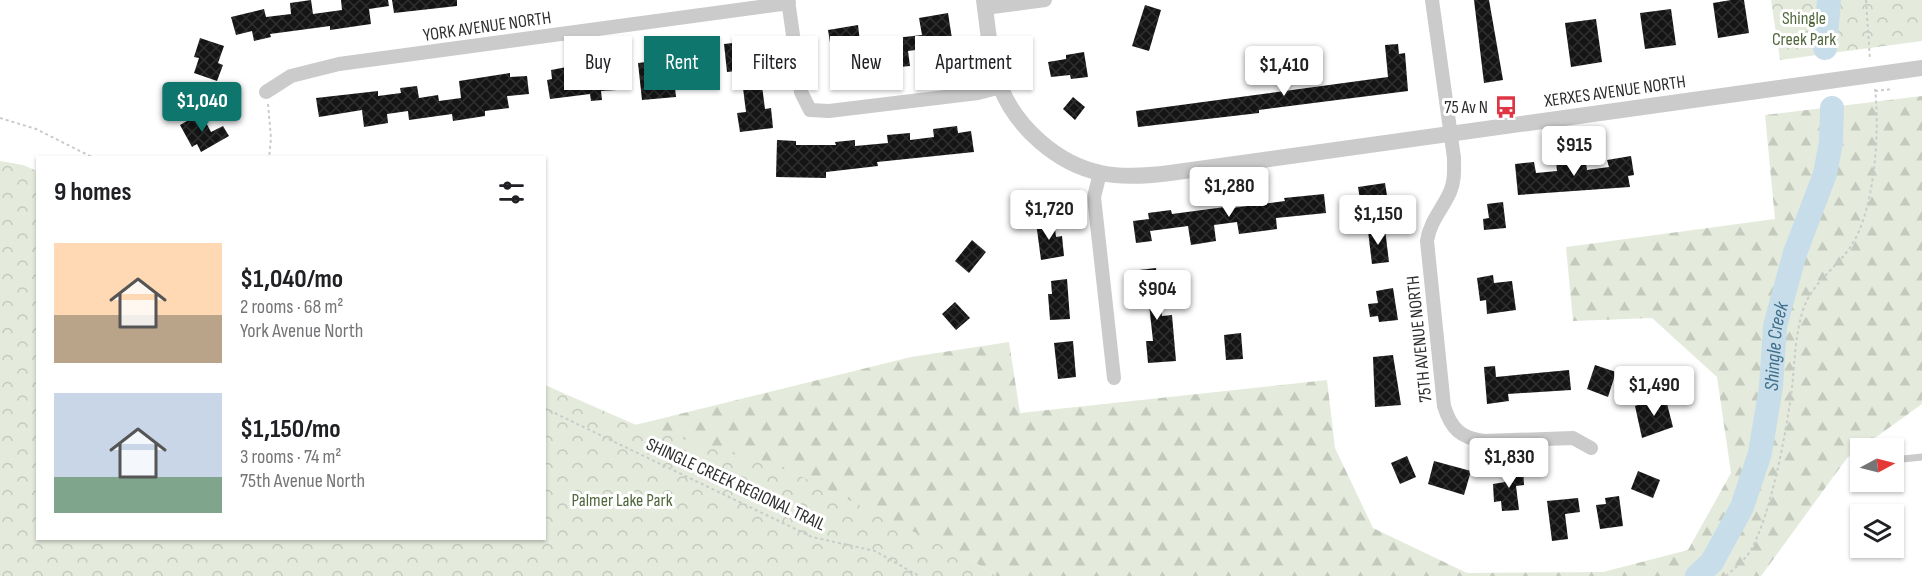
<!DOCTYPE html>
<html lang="en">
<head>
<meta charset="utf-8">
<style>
  :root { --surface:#fff; --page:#f6f6f6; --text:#202124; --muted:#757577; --accent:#0f766e }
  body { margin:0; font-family:"Sofia Sans Condensed",sans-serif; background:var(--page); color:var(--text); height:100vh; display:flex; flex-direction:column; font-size:22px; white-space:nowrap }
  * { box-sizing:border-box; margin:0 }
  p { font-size:20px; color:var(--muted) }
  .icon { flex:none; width:33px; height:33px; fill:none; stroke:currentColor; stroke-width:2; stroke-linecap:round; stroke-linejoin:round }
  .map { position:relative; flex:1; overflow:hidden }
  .panel { position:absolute; left:36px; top:156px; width:510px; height:384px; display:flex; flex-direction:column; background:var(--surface); border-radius:0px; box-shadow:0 2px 4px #0004 }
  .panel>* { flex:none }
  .hud { position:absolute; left:564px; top:36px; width:570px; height:54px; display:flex; gap:12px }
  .needle { width:39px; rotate:83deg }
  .tools { position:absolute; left:1850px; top:438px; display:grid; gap:12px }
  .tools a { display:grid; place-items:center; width:54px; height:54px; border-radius:0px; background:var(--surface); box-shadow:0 2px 4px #0004; font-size:30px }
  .price { position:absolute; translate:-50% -51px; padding:0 14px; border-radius:6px; background:#fff; color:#222; font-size:20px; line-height:39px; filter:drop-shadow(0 2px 3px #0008) }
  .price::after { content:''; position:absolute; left:50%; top:36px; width:18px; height:14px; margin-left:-9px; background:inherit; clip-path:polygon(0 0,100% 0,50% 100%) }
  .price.on { background:var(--accent); color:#fff }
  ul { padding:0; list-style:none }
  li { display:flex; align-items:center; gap:18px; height:150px; padding:0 18px }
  li span { display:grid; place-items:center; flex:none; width:168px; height:120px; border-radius:0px; color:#555 }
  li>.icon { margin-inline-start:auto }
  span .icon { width:72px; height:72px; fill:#fffc; stroke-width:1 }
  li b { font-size:26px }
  h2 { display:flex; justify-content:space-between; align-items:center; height:72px; padding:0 18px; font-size:26px }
  .tag { padding:0 21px; border-radius:0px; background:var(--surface); box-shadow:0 2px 4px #0004; font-size:21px; line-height:54px }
  .tag.on { background:var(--accent); color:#fff }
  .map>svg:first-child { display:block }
</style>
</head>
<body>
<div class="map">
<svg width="1922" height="576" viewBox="0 0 1922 576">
  <defs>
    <pattern id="forest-firs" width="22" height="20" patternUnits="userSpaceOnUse" patternTransform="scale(1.5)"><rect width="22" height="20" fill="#e4ebdc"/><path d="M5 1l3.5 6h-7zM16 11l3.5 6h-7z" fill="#c4cabd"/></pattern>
    <pattern id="park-crowns" width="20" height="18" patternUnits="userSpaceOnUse" patternTransform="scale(1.5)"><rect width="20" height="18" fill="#e4ebdc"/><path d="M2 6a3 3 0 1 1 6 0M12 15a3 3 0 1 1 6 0" fill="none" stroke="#c4cabd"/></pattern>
    <pattern id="building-cross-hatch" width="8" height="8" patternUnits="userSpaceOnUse" patternTransform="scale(1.5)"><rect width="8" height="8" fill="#151515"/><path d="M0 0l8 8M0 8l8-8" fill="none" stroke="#2f2f2f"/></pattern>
  </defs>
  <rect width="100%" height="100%" fill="#fff"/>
  <path fill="url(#forest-firs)" d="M1922,96V404L1847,458L1761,576H996L971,560L635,425L911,357L1009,342L1020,413L1327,380L1335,448L1373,528L1467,573L1603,572L1688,550L1731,473L1717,377L1652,318L1573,321L1566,247L1775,219L1765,115Z"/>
  <path fill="url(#park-crowns)" d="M1771,0H1922V41L1780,60Z
    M0,161L23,165L37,171L38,538H544L545,385L636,425L790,471L971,560L996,576H0Z"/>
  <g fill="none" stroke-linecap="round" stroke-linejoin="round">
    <g stroke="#c8ddea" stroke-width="24">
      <path d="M1825,48L1829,0"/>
      <path id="s1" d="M1697,576L1712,562L1742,507L1760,453L1771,387L1775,326L1795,253L1825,174L1831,142L1832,108"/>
    </g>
  </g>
  <path fill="url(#building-cross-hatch)" d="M311,0L313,14L342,10L341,0H388L389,6L369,9L371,24L330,30V26L270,34L271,37L254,41L252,31L236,35L231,17L264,9L266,17L291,14L290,3Z
    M392,0H457V6L394,13Z
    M1474,0H1489L1503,80L1484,83Z
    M1731,0H1744L1749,33L1718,38L1713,3Z
    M1145,5L1161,10L1149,51L1132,46Z
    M1671,9L1676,45L1645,49L1640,13Z
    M948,13L953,45L908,51L910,66L878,69L876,55L833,61L828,30L858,25L860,42L922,35L919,18Z
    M1596,19L1602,62L1571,67L1565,23Z
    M200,38L224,46L218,63L223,65L217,81L194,73L199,58L194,57Z
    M742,42L743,48L762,46L764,63L745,65L746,70L727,72L724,44Z
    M1398,44L1399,54L1405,53L1408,91L1259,110V113L1138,127L1136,111L1388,77L1385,45Z
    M1084,52L1088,77L1071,79L1070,75L1051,77L1048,62L1066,59V55Z
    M672,59L676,97L642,100L638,63Z
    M598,61L599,72L615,71L617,90L601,91L602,100L591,101L590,94L550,99L547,80L552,79L551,70Z
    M510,73V77L527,76L529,94L507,96L509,108L485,111V116L453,121L452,114L409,120L408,111L387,114L388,123L364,127L362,110L319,117L316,98L378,91V96L401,93L400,88L417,86L419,98L438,95L439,101L461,98L459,81Z
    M762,86L765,109L771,108L773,128L740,132L737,113L746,112L743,88Z
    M1073,97L1085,107L1075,120L1063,109Z
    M201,113L211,132L223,126L229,136L201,152L197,144L192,147L180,125Z
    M957,126L958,133L971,131L974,152L877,162L878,166L826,172V178L776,177L777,140L796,141V145H836L835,142L855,140V146L888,143L887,135L910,133V140L934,137L933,129Z
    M1585,156L1587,170L1609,167L1607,160L1631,156L1634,175L1628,176L1630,187L1518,195L1515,164L1534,162L1536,173L1557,171L1556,161Z
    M1385,183L1388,202L1375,204L1376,210L1362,212L1358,187Z
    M1324,194L1326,213L1276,218L1277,229L1239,234L1237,222L1214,225L1216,241L1191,245L1188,226L1150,231L1152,241L1136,243L1133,221L1149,219L1148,213L1171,210L1172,214L1225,207V209L1285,201L1284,198Z
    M1503,202L1506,228L1484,230L1483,219L1489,218L1487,204Z
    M1054,220L1056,237L1062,236L1064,256L1041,260L1036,222Z
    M1385,229L1389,262L1372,264L1368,231Z
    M972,240L986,252L969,273L955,261Z
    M1156,268L1162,316L1172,315L1176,361L1148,363L1146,341H1153L1149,304L1143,305L1139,270Z
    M1493,275L1494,283L1512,281L1516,310L1487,314L1486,300L1480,301L1477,278Z
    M1067,279L1070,319L1050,320L1048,294H1052L1051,281Z
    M1393,288L1398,320L1379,322L1378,316L1370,317L1368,304L1378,303L1376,291Z
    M955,302L970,318L956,330L942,314Z
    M1241,333L1243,359L1226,360L1224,335Z
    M1073,341L1076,377L1058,379L1054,343Z
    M1393,355L1401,405L1375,407L1373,357Z
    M1595,365L1616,372L1608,397L1587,389Z
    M1495,366L1496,377L1569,370L1571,390L1508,394L1509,401L1487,404L1484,367Z
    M1665,396L1673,427L1642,438L1635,406Z
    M1407,456L1416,477L1400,484L1391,463Z
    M1434,461L1471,471L1464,495L1428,484Z
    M1523,468L1524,485L1516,486L1519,510L1502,511L1501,501L1494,502L1493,484L1505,482L1503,470Z
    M1638,471L1660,480L1653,498L1631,489Z
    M1619,496L1623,526L1600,529L1596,505L1606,504L1605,498Z
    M1578,498L1580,512L1565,514L1568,539L1552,541L1547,501Z"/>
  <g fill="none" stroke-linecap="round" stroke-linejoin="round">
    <path stroke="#cbcbcb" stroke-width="2" stroke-dasharray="3 3" stroke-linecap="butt" d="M1866,0L1870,60
      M1875,91L1893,89
      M268,104L271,138L269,158
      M0,118L36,129L94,158
      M544,408L812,537L875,551L919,576
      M1726,576C1735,568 1745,560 1751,550C1771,513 1785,438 1791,396C1795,366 1794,339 1803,310C1812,283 1833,271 1849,249C1875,214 1880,131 1875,89"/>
    <path stroke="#cbcbcb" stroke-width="7" d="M1893,460L1922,457"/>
    <path stroke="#cbcbcb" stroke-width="14" d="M788,0L801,92L810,110L829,111L978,93L1001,87
      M1432,0L1454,158C1454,170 1455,181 1450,192C1442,210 1430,221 1427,241L1444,406C1451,429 1461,438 1484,441L1573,438L1591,448
      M985,8L1045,0
      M266,92L291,76L339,64L789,3
      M1100,173L1094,197L1114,378"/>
    <path stroke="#cbcbcb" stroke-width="16" d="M984,0C988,29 990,59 1000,86C1016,127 1057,164 1101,173C1123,178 1147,176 1170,173L1922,68"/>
  </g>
  <defs>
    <g id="bus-bare" transform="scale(1.8)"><path d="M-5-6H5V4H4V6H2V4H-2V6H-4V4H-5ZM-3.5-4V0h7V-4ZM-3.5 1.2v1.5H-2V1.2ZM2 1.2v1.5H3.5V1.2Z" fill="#df3645" stroke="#fff" stroke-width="2.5" paint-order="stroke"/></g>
  </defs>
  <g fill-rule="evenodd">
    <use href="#bus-bare" x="1506" y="107"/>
  </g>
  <g text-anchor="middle" stroke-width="6" stroke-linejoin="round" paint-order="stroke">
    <g font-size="18" fill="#51683d" stroke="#fff">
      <text x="1804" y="24">Shingle<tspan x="1804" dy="21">Creek Park</tspan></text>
      <text x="622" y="506">Palmer Lake Park</text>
    </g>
    <g font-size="18" fill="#2e2e2e" stroke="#fff">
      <text transform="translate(487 26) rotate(-8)" y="6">YORK AVENUE NORTH</text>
      <text transform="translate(1615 91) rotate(-8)" y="6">XERXES AVENUE NORTH</text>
      <text transform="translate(1419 339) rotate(-96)" y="6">75TH AVENUE NORTH</text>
      <text transform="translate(736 484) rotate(25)" y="6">SHINGLE CREEK REGIONAL TRAIL</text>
    </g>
    <g font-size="18" fill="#2e2e2e" stroke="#fff" text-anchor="end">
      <text x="1488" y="113">75 Av N</text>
    </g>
    <g font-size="20" font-style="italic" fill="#3f708d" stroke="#fff">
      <text dy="7" stroke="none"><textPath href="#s1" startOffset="248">Shingle Creek</textPath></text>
    </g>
  </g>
</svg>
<div class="tools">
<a><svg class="needle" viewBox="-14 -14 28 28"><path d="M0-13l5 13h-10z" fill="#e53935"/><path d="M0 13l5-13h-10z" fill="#757577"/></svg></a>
<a><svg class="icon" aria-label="layers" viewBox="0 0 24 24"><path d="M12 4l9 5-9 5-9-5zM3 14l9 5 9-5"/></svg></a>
</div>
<b class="price" style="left:1284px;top:97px">$1,410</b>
<b class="price on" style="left:202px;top:133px">$1,040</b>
<b class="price" style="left:1574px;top:177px">$915</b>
<b class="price" style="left:1229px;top:218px">$1,280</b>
<b class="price" style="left:1049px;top:241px">$1,720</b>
<b class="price" style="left:1378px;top:246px">$1,150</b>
<b class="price" style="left:1157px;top:321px">$904</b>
<b class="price" style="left:1654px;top:417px">$1,490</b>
<b class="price" style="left:1509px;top:489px">$1,830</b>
<div class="hud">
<a class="tag">Buy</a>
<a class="tag on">Rent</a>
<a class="tag">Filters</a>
<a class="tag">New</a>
<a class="tag">Apartment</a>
</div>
<section class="panel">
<h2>9 homes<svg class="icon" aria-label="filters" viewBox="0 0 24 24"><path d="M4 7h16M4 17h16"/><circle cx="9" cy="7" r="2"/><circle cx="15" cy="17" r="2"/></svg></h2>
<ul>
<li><span style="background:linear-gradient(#ffd9b3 60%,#b9a48a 0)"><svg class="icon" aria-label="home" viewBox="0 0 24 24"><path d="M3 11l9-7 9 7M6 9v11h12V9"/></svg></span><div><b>$1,040/mo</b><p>2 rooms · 68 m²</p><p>York Avenue North</p></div></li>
<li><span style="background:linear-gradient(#c9d6e8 70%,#7fa58c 0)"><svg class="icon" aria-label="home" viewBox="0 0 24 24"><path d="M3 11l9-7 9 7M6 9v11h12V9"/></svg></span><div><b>$1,150/mo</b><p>3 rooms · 74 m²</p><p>75th Avenue North</p></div></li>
</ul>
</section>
</div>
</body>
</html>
